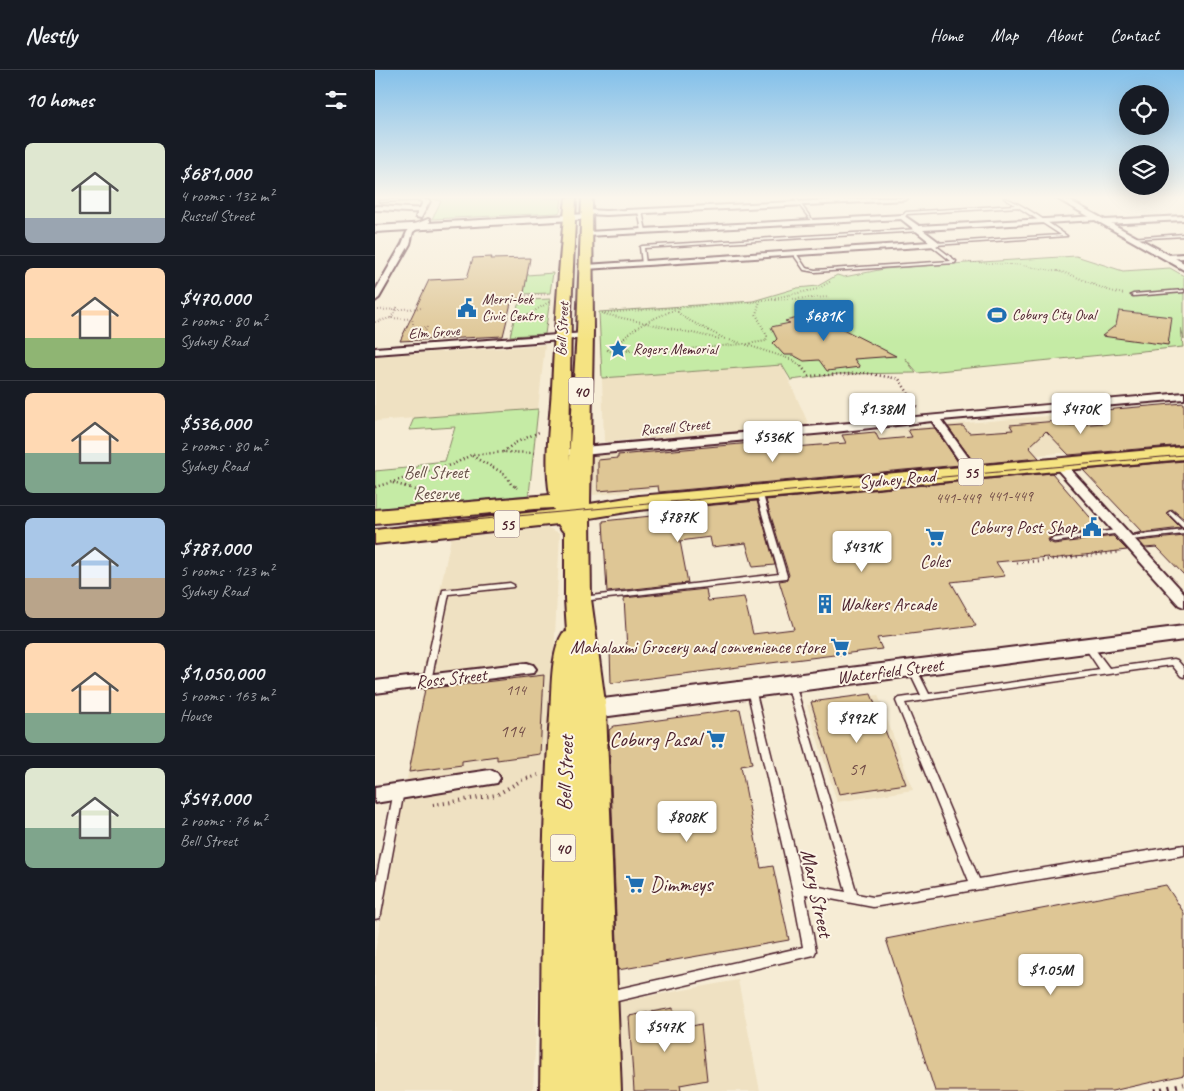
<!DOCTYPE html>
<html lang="en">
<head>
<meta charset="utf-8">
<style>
  :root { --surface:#171b24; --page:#20242c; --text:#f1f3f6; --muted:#9ea1a6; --line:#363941; --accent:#1f6fb2 }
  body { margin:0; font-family:Caveat,sans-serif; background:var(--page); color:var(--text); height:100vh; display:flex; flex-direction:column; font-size:19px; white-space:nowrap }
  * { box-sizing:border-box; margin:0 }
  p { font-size:16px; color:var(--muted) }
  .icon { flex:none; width:28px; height:28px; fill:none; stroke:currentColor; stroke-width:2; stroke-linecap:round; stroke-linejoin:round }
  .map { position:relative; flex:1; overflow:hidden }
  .side { display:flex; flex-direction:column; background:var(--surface); width:375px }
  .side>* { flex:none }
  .tools { position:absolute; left:744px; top:15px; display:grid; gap:10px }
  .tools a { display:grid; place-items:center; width:50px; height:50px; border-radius:50%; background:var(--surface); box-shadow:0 5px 20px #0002; font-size:25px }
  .price { position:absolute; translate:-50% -42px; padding:0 11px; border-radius:5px; background:#fff; color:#222; font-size:16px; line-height:32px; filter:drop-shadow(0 1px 2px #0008) }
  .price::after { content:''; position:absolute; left:50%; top:30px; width:15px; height:11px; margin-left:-8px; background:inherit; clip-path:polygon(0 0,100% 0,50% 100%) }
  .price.on { background:var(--accent); color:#fff }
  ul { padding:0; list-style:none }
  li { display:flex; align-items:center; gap:15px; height:125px; padding:0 25px }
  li+li { border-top:1px solid var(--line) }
  li span { display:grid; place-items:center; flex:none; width:140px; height:100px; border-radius:8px; color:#555 }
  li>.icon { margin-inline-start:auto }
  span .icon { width:60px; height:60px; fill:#fffc; stroke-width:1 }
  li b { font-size:21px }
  h2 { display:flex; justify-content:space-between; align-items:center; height:60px; padding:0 25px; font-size:21px }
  header { display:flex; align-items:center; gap:30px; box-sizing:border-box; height:70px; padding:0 25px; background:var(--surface); border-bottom:1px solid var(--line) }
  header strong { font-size:24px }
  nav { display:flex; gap:28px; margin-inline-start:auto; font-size:18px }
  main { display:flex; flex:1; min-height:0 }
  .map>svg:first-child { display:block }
</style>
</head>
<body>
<header>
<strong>Nestly</strong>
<nav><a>Home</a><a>Map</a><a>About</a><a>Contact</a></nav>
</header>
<main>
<section class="side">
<h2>10 homes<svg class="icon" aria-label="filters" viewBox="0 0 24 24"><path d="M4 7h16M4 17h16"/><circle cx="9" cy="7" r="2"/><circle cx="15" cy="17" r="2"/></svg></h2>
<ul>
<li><span style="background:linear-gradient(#dfe7d0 75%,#9aa5b1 0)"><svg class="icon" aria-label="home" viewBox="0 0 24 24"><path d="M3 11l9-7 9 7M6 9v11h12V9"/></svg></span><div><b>$681,000</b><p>4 rooms · 132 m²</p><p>Russell Street</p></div></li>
<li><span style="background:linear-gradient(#ffd9b3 70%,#8fb573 0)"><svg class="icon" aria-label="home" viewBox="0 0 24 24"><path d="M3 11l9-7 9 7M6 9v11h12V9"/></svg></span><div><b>$470,000</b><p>2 rooms · 80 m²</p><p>Sydney Road</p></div></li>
<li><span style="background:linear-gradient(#ffd9b3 60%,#7fa58c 0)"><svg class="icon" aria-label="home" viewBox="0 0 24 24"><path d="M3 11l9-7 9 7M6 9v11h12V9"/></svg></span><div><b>$536,000</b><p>2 rooms · 80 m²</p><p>Sydney Road</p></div></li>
<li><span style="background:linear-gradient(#a9c7e8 60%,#b9a48a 0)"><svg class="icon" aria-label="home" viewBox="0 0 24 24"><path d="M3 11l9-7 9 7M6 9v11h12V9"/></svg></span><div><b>$787,000</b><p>5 rooms · 123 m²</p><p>Sydney Road</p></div></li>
<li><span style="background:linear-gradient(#ffd9b3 70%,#7fa58c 0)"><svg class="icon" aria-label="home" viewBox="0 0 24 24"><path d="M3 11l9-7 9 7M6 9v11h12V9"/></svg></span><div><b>$1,050,000</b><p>5 rooms · 163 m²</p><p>House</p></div></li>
<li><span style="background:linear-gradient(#dfe7d0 60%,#7fa58c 0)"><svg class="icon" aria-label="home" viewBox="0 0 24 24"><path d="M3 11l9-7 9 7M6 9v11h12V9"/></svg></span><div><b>$547,000</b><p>2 rooms · 76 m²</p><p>Bell Street</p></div></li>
</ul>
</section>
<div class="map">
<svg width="809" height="1021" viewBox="0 0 809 1021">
  <rect width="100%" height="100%" fill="#f6ecd5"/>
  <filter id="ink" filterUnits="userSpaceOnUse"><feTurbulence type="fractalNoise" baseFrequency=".02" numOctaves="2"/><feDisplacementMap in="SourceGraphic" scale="10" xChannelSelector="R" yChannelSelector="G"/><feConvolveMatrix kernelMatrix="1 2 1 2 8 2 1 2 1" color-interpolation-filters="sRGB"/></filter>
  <g filter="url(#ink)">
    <path fill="#efe1c2" d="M0,128H47L41,136H0Z
      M170,275L163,339L0,351V286Z
      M407,295L434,355L229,372L227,308Z
      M809,334V372L218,425L215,386Z
      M173,458L185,463L158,1021H0V882L49,617V597L76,468Z
      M503,625L538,720L462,732L432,635Z
      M363,910L385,1021H247L242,932Z"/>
    <path fill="#c5eba5" stroke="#888568" d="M53,128H187L185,142L182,143L57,149L66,131Z
      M701,186L748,201L795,198L809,206V269L806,258L808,277L543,303L530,288L541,303L463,304L416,310L407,295L227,308L224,242L378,231L422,218L443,216L462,205L469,207L509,199L545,196Z
      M178,203L175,223L148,224L152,205Z
      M175,229L170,264L135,266L143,235L153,230Z
      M163,339L154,425L0,439V401L43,397L44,394L70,391L80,357L34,360L39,348Z"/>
    <path fill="#dec695" stroke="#4a1f2b" d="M117,187L116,189L155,188L148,229H137L128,266L25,271L54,210L92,208L98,188Z
      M462,239L456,253L521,286L479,289L485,297L452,301L444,290L429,291L418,285H409L398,273L402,269L396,257L415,253L410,251Z
      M744,241L797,247L793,275L727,266L741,255Z
      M809,333V375L694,385L671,361L654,377L664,388L600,394L573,357L588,356L594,363L638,360L635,355L682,351L679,354L688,353L691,356L729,353L717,341Z
      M560,358L585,395L284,422L283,416L223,421V390L243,388V385L388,372L391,382L421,379L420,377L471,373L467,365L500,362L504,370L537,367L533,360Z
      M809,391V449L797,439L791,443L806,458L758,464L767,462L708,400Z
      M677,403L726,460L679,466L673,469L674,472L679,474L738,466L752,480L675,489L673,487L621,492L630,506L576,512L601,556L502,568L507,579L236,613L235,581L252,579L249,528L331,519L333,531L369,527L378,564L419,559L404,511L411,510L414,505L391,430Z
      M382,431L400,495L378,497L371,473L337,477L335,467L305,471L313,513L232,522L228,451L286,445L285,440Z
      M809,466V505L782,477L770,478L764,471Z
      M169,605L165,684L122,690V686L87,691V695L34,702L50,619Z
      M496,624L531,714L464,724L436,632Z
      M365,639L377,694L366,696L386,798L398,796L414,870L243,900L234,660L239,656Z
      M791,815L809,843V1005L737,1021H560L511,869Z
      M298,938L300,960L326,954L332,1010L305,1015L306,1021H259L254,946Z"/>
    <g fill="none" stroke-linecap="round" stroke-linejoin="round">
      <g stroke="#4a1f2b" stroke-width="3">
        <path id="lane" d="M46,128L47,130L6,132L4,131Z
          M419,128H421L439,152H437Z
          M629,128C640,129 681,158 692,166L560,175L581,191L580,193L440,202L429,200L418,184L421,183L431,198L440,200L576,191L557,176V174L561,173L686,165L643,137L532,144L529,148L526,147L531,142L640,135Z
          M265,140L267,141L271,161L269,162L267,161L263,141Z
          M544,159L545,161L269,178L271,194L269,195L267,194L265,177L267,176Z
          M809,164V166L757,169L755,168Z
          M809,220V222L758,226L756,225L758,224Z
          M384,420L387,422L412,506L411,508L207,531L203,529L207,527L404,504L381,422Z
          M796,441L798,442L809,452V458L807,457L793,443L794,442Z
          M741,460L743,461L749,467L809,460V464L747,471L745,470L739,464L679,472L675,470L679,468Z
          M135,513L139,515L138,517L74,524L56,611L55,613H49L48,611L68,520Z
          M713,573L716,574L734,598L799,589L802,590L809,598V607L806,606L797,595L530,633L604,809L809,775V785L498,837L430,824L441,881L439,885L234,933L230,931L228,927L230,923L234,921L428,877L417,818L372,619L373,617H379L380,619L428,814L471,822L412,614L413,612H419L420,614L482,824L498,827L594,811L521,631L522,629L525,628L546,625L533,598L534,596H540L554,624L725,600L709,576L710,574Z
          M24,717L28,718L29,721L6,844L4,848L0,849V816L19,721L20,718Z"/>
      </g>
      <g stroke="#4a1f2b" stroke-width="4">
        <path id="street" d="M44,128L55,131L46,148L41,147L43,142C28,143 15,140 0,140V136C15,136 30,139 45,138L48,132L44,130Z
          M500,128H533L530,130L231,145L212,144L209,142L212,140L231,141Z
          M528,145L544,156L722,146L725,148L722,150L548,160L564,172L565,174L561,176L211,199L207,197L211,195L555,172L526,149L212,166L209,164L212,162Z
          M809,146V150L729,154L726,152L729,150Z
          M53,149L55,150V152L43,158L38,162L35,174L4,228L0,231V221L27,174L32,162L38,155Z
          M809,184V188L791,189L787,187L791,185Z
          M210,263L215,266L213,268L0,284V278Z
          M809,323V329L566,350L604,402L598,406L594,405L557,351L451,363L196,386L190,382L196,378C400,361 604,340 809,323Z
          M684,390L688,391L809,523V537L804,535L680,397L678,394Z
          M152,593L158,595L161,599L158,603L0,623V611Z
          M115,700L122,703L125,708L122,713L0,733V717Z"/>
      </g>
      <g stroke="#4a1f2b" stroke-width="4">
        <path id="secondary" d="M681,128H690L809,193V200Z
          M212,144L216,147L215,149L0,162V156Z
          M809,556V570L204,650L196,647L192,641L196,635L204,632Z"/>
      </g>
      <g stroke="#4a1f2b" stroke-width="4">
        <path id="highway" d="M191,128H201L196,242L194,390L202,261L207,128H217L218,261L215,434L264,426L809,377V389L264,440L215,448L216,529L231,640L246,1021H165C167,896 166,770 175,645C177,622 175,583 188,563L192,562L190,529V461L187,460L183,454L0,474V460L179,440L178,438L159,439L0,454V440L175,425C169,390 175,353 177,318C180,255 184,191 191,128Z"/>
      </g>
      <path stroke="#4a1f2b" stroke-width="1" stroke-dasharray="0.5 2" stroke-linecap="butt" d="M589,192L644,195L687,202"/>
      <path stroke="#4a1f2b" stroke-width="2" stroke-dasharray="0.5 2.5" stroke-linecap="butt" d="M682,201C706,206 726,221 750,224
        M148,226L175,224
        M394,230L454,227
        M3,240L48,238
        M227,243L379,232L443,219L456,211
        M229,244L345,269
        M136,246L153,245
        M16,248L23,236
        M0,252L16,248L37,249L39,258L52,257L48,267
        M172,254L153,245L174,232
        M372,274L391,271L392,266L381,244L385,231
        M244,275C256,255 285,247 305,237L303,242L308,247L350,269L366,273
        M247,275L255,279L243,284L232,280L237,276Z
        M252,281H291L369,274L418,290L427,297"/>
      <path stroke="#4a1f2b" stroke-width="2.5" stroke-dasharray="1 3" stroke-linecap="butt" d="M426,296L434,306L491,303L524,309L543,338
        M128,382L140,373L164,362
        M97,386L130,404L136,414L142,418
        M18,413L35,418
        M0,417L79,394L96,385L130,382L162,383"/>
      <path stroke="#4a1f2b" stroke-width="3" stroke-dasharray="1 4" stroke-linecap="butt" d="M30,416L39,419L47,427
        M140,416L142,418
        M0,417L2,416
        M642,493L746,482"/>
      <path stroke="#4a1f2b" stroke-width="4" stroke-dasharray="1 4.5" stroke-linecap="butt" d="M58,735L121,725L147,710L163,705"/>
      <path stroke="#4a1f2b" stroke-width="5" stroke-dasharray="2 5.5" stroke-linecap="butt" d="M779,1021L809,1014"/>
      <use href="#lane" fill="#fcf5e5" fill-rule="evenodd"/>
      <use href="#street" fill="#fcf5e5" fill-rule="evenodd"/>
      <use href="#secondary" fill="#fcf5e5" fill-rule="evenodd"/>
      <use href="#highway" fill="#f5e382" fill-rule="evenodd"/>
      <path stroke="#4a1f2b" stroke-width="1" d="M0,459L809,385"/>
    </g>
  </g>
  <linearGradient id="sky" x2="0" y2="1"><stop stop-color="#83c0ea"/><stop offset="0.47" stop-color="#fbf6ec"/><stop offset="1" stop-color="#fbf6ec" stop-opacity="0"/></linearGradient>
  <rect width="809" height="271" fill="url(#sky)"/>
  <defs>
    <g id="civic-bare" transform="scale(1.5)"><path d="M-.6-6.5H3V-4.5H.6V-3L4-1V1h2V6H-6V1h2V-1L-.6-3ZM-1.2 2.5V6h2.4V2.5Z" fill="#1f6fb2" stroke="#fcf5e5" stroke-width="2.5" paint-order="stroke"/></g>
    <g id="stadium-bare" transform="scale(1.5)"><path d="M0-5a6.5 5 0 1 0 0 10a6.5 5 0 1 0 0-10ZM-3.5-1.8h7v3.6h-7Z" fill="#1f6fb2" stroke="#fcf5e5" stroke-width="2.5" paint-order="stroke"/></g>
    <g id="sight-bare" transform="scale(1.5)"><path d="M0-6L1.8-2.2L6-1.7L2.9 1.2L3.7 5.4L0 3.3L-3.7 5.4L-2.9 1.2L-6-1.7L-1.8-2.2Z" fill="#1f6fb2" stroke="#fcf5e5" stroke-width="2.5" paint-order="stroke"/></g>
    <g id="supermarket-bare" transform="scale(1.5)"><path d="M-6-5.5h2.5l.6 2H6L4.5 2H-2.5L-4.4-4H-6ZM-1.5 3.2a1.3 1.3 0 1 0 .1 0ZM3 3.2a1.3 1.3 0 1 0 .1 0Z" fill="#1f6fb2" stroke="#fcf5e5" stroke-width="2.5" paint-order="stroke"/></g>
    <g id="building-bare" transform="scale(1.5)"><path d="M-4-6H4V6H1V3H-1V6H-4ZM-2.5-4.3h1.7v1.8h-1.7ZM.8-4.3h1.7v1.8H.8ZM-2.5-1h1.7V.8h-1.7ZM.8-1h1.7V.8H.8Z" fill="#1f6fb2" stroke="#fcf5e5" stroke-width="2.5" paint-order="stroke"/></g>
  </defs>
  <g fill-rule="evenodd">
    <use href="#civic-bare" x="92" y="238"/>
    <use href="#stadium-bare" x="622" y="245"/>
    <use href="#sight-bare" x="243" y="279"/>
    <use href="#civic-bare" x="717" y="457"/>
    <use href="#supermarket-bare" x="560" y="467"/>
    <use href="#building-bare" x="450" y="534"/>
    <use href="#supermarket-bare" x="465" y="577"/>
    <use href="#supermarket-bare" x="341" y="669"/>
    <use href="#supermarket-bare" x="260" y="814"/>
  </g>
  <g text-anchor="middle" stroke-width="4" stroke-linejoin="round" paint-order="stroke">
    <g font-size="15" fill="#4a1f2b" stroke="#fcf5e5" text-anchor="start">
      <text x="107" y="234">Merri-bek<tspan x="107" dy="17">Civic Centre</tspan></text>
      <text x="637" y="250">Coburg City Oval</text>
      <text x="258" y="284">Rogers Memorial</text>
    </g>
    <g font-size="15" fill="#4a1f2b" stroke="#fcf5e5">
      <text transform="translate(187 259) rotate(-87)" y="5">Bell Street</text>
      <text transform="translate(59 262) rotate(-4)" y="5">Elm Grove</text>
      <text transform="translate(300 357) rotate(-5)" y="5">Russell Street</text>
    </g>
    <g font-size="15" fill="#6f4946">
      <text x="635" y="431">441-449</text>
      <text x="583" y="433">441-449</text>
      <text x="141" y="625">114</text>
    </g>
    <g fill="#fcf5e5" stroke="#7f5f63" stroke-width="1">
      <rect x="193.5" y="307.5" width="25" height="27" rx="4"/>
      <rect x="583.5" y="388.5" width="25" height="27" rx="4"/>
      <rect x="119.5" y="440.5" width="25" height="27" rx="4"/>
      <rect x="175.5" y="764.5" width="25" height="27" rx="4"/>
    </g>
    <g font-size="16" font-weight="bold" fill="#4a1f2b">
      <text x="206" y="327">40</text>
      <text x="596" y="408">55</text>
      <text x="132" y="460">55</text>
      <text x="188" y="784">40</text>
    </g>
    <g font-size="18" fill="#69524a" stroke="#fcf5e5">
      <text x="61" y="408">Bell Street<tspan x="61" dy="21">Reserve</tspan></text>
    </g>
    <g font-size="18" fill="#4a1f2b" stroke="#fcf5e5">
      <text transform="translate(522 409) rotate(-5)" y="6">Sydney Road</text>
      <text transform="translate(515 601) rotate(-7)" y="6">Waterfield Street</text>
      <text transform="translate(76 608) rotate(-6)" y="6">Ross Street</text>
    </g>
    <g font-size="18" fill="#4a1f2b" stroke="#fcf5e5" text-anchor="end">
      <text x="702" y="463">Coburg Post Shop</text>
      <text x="560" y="497" text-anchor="middle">Coles</text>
      <text x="465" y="540" text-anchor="start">Walkers Arcade</text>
      <text x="450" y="583">Mahalaxmi Grocery and convenience store</text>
    </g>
    <g font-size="18" fill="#6f4946">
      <text x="137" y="667">114</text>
      <text x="482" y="705">51</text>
    </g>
    <g font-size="21" fill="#4a1f2b" stroke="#fcf5e5" text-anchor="end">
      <text x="326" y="676">Coburg Pasal</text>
      <text x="275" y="821" text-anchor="start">Dimmeys</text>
    </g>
    <g font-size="21" fill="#4a1f2b" stroke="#fcf5e5">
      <text transform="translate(190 703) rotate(-88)" y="7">Bell Street</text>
      <text transform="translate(442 823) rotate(78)" y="7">Mary Street</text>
    </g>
  </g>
</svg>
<div class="tools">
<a><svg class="icon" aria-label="locate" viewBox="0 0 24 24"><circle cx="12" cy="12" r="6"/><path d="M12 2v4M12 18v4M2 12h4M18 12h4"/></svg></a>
<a><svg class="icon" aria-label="layers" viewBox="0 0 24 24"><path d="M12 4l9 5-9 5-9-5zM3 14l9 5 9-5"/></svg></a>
</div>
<b class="price on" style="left:449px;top:272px">$681K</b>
<b class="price" style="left:507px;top:365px">$1.38M</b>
<b class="price" style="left:706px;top:365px">$470K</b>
<b class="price" style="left:398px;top:393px">$536K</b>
<b class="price" style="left:303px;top:473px">$787K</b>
<b class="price" style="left:487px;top:503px">$431K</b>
<b class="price" style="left:482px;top:674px">$992K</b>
<b class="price" style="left:312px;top:773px">$808K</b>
<b class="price" style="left:676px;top:926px">$1.05M</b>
<b class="price" style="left:290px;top:983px">$547K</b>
</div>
</main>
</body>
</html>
